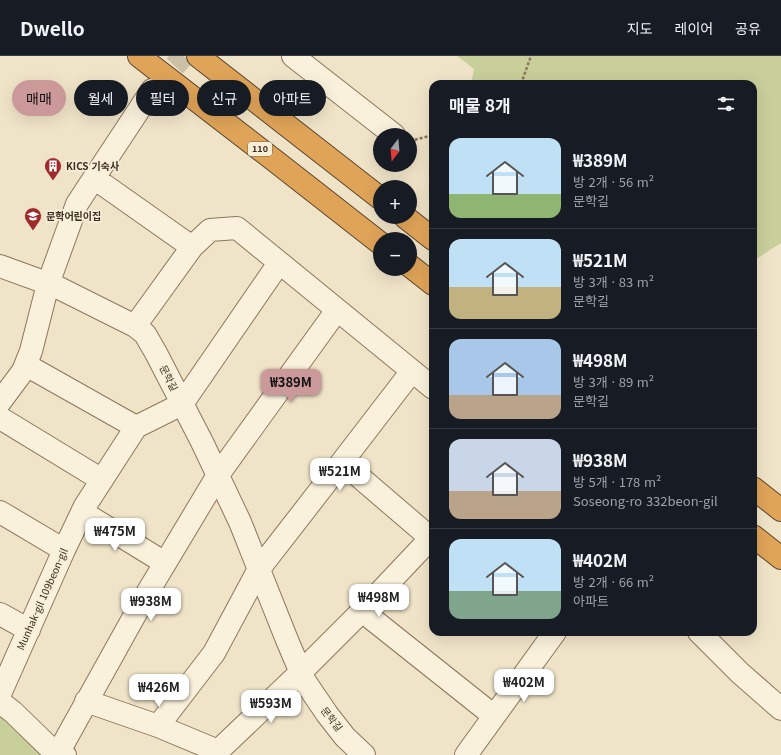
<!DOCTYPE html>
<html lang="ko">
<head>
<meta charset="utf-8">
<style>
  :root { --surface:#171b24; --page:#20242c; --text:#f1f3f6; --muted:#9ea1a6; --line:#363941; --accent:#cc999b }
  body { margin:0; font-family:Georgia,"Noto Sans KR",serif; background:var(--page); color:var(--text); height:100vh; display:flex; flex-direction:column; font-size:15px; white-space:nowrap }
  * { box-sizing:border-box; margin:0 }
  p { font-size:13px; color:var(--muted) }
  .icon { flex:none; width:22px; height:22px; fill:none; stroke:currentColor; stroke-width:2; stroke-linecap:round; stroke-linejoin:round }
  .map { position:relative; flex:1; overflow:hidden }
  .details { position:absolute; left:429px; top:24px; width:328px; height:556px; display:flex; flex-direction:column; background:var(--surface); border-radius:12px; box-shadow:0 4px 16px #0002 }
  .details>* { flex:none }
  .guide { position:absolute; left:12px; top:24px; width:357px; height:36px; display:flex; gap:8px }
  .needle { width:26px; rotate:196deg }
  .fabs { position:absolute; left:373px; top:72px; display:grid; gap:8px }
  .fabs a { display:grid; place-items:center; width:44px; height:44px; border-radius:50%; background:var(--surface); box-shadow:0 4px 16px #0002; font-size:20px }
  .price { position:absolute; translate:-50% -34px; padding:0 9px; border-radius:8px; background:#fff; color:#222; font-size:13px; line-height:26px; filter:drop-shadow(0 1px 2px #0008) }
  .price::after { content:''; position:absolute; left:50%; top:24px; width:12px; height:9px; margin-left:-6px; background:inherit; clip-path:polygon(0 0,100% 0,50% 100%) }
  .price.on { background:var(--accent); color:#111 }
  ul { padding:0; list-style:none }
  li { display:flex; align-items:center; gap:12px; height:100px; padding:0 20px }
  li+li { border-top:1px solid var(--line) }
  li span { display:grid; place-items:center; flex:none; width:112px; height:80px; border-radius:12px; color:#555 }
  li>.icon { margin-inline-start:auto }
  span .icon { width:48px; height:48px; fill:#fffc; stroke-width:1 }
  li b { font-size:17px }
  h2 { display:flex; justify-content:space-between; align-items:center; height:48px; padding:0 20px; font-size:17px }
  .tag { padding:0 14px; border-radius:18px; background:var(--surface); box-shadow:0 4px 16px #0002; font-size:14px; line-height:36px }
  .tag.on { background:var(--accent); color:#111 }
  header { display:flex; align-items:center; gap:24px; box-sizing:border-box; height:56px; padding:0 20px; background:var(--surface); border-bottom:1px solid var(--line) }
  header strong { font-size:19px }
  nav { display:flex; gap:22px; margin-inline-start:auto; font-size:14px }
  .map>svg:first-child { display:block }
</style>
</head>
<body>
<header>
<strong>Dwello</strong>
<nav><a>지도</a><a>레이어</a><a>공유</a></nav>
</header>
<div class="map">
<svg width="781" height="699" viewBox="0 0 781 699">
  <rect width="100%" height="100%" fill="#f0e4c8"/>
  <path fill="#c9cf9b" d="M457,0H781V187L753,205V28H471L474,13Z
    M0,659L44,699H0Z"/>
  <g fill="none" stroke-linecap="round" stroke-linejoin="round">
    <path stroke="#ccc0a6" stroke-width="22" stroke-dasharray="22 11" stroke-linecap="butt" d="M152,34L184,0"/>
    <g stroke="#8d765c" stroke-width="24">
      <path id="minor" d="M293,0L394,79
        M94,122L152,34
        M0,210L55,230L135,270L145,278L156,297L202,386L240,466L287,584L304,624L327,658L345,681L364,699
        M135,270L192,191L210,174L237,172L433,332
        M26,309L136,371
        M0,346L23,315L31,295L48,228L77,148L94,122L192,191
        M0,362L102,424
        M342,406L412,315
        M0,456L64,494
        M82,456L165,507
        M362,555L494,660
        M0,558L29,574
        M699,576L740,617L781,653
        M0,638L64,494L85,450L136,371L182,348L279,207
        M86,645L158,670L218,695
        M0,646L13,656L51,693L65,699
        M158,670L214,597L259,513L342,406L433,484
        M57,699L146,539L218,419L337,254
        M215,699L218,695L301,616L362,555L431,482
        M466,699L555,576"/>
    </g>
    <g stroke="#5b4430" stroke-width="24">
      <path id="highway" d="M139,0L279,108L380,187
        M198,0L380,142
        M405,161L433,183
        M410,210L433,228
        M753,432L781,454
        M753,480L781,502"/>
    </g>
    <path stroke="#8d765c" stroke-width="2.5" stroke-dasharray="3 2" stroke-linecap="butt" d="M521,28L531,0
      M410,85L433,79"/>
    <use href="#minor" stroke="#faf1dc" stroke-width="22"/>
    <use href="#highway" stroke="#e0a458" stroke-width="22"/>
  </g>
  <defs>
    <g id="building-pin" transform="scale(0.9)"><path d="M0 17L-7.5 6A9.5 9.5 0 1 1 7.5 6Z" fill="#9e2a2b" stroke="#f7eed8"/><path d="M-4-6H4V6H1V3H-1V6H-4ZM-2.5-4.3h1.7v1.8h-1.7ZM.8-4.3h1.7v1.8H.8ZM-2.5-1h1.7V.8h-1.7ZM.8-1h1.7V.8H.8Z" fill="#fff"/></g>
    <g id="school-pin" transform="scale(0.9)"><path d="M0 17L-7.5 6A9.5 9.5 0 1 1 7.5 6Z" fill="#9e2a2b" stroke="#f7eed8"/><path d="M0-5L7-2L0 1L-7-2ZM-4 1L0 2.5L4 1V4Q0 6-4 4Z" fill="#fff"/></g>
  </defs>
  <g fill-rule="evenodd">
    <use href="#building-pin" x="53" y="110"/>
    <use href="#school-pin" x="33" y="160"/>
  </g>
  <g text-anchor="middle" stroke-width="3.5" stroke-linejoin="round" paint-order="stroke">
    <rect fill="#f7eed8" stroke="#756857" stroke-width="1" x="248" y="86" width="24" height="14" rx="3"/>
    <g font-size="9" font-weight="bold" fill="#3d2e20">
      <text x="260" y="96">110</text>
    </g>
    <g font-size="10" font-weight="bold" fill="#3d2e20" stroke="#f7eed8" text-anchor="start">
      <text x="66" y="114">KICS 기숙사</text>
      <text x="46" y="164">문학어린이집</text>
    </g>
    <g font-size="10" fill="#3d2e20" stroke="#f7eed8">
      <text transform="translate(169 322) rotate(63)" y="4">문학길</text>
      <text transform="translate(42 543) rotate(-66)" y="4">Munhak-gil 109beon-gil</text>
      <text transform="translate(332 663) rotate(52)" y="4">문학길</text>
    </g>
  </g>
</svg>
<div class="fabs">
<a><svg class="needle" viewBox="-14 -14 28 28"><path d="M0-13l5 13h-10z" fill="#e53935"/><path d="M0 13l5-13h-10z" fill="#9ea1a6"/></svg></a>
<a>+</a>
<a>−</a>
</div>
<b class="price on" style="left:291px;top:347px">₩389M</b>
<b class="price" style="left:340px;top:436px">₩521M</b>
<b class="price" style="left:115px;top:496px">₩475M</b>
<b class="price" style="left:379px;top:562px">₩498M</b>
<b class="price" style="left:151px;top:566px">₩938M</b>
<b class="price" style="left:524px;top:647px">₩402M</b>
<b class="price" style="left:159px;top:652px">₩426M</b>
<b class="price" style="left:271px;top:668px">₩593M</b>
<div class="guide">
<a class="tag on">매매</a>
<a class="tag">월세</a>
<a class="tag">필터</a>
<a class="tag">신규</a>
<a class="tag">아파트</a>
</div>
<section class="details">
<h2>매물 8개<svg class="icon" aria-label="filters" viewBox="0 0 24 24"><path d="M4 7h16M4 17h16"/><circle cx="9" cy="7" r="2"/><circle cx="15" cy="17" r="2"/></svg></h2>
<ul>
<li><span style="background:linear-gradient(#bfe0f5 70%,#8fb573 0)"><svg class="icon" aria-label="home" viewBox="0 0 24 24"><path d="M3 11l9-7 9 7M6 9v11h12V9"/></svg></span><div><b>₩389M</b><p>방 2개 · 56 m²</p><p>문학길</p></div></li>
<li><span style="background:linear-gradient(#bfe0f5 60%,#c2b280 0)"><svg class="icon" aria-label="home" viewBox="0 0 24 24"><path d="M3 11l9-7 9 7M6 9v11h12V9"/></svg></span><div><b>₩521M</b><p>방 3개 · 83 m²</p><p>문학길</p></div></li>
<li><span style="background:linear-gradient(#a9c7e8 70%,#b9a48a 0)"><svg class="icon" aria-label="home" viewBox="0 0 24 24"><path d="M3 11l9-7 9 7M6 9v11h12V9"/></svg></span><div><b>₩498M</b><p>방 3개 · 89 m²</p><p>문학길</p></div></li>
<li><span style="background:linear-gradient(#c9d6e8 65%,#b9a48a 0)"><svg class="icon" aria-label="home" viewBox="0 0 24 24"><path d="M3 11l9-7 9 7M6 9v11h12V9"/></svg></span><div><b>₩938M</b><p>방 5개 · 178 m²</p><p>Soseong-ro 332beon-gil</p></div></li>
<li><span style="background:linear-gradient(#bfe0f5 65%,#7fa58c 0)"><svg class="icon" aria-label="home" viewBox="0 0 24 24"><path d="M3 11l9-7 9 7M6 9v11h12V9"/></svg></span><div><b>₩402M</b><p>방 2개 · 66 m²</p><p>아파트</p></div></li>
</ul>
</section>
</div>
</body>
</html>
